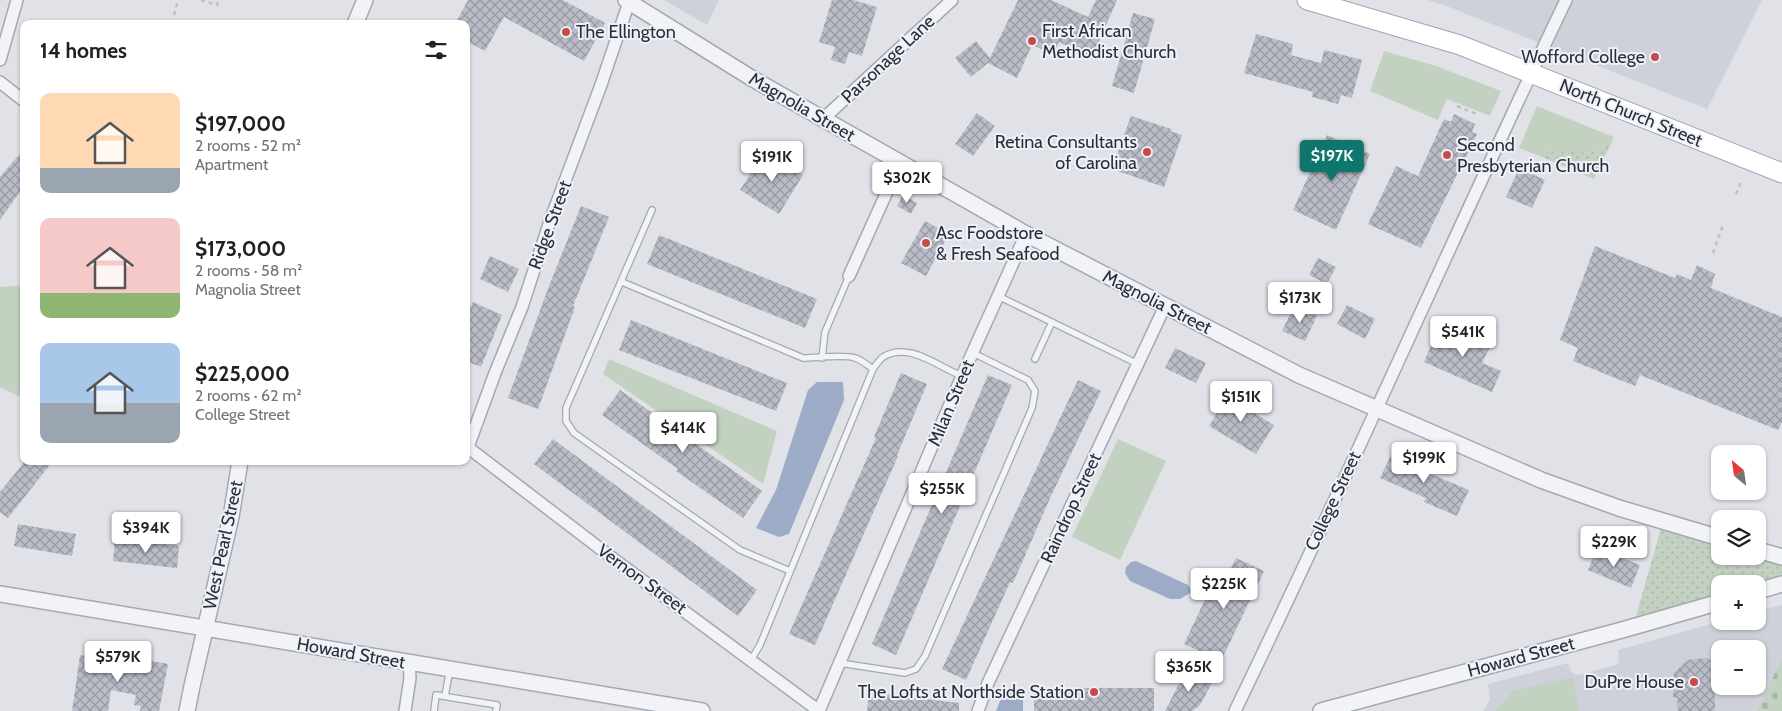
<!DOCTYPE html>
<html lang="en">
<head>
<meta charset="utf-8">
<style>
  :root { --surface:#fff; --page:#f2f2f2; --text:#202124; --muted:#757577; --accent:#0f766e }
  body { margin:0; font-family:Cabin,sans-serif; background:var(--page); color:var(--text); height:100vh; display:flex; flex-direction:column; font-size:19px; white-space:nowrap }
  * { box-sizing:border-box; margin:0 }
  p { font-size:16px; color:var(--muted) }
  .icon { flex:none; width:28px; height:28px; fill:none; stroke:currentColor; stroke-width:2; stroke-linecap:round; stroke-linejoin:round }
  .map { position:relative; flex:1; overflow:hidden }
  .drawer { position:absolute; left:20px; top:20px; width:450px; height:445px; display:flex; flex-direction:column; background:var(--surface); border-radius:10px; box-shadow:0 1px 4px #0004 }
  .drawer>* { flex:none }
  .needle { width:32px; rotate:331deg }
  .buttons { position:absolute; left:1711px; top:445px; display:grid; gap:10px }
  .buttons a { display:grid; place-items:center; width:55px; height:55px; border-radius:10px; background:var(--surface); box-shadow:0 1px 4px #0004; font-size:25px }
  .price { position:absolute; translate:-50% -42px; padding:0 11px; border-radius:5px; background:#fff; color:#222; font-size:16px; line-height:32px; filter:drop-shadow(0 1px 2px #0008) }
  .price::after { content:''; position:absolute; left:50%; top:30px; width:15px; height:11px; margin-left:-8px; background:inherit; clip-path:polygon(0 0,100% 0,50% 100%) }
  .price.active { background:var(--accent); color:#fff }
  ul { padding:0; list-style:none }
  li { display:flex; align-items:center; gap:15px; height:125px; padding:0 20px }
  li span { display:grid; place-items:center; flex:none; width:140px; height:100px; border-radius:10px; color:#555 }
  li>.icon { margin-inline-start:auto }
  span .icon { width:60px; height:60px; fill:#fffc; stroke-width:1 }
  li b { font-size:21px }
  h2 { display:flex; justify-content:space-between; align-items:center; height:60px; padding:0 20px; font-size:21px }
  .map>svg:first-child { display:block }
</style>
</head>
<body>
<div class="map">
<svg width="1782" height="711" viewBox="0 0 1782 711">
  <defs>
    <pattern id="cemetery-stones" width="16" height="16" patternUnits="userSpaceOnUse" patternTransform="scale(1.25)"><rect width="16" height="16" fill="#c3d1c1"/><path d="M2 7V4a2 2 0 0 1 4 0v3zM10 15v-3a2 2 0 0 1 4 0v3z" fill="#a8b4a7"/></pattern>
    <pattern id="park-dots" width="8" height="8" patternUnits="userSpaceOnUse" patternTransform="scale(1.25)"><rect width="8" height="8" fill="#c3d1c1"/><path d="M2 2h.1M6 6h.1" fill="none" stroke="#a8b4a7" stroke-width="1.8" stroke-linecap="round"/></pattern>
    <pattern id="building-cross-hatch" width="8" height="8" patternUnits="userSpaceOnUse" patternTransform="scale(1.25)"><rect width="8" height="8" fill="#babdc7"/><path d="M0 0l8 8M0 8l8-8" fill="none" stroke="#979aa3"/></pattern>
  </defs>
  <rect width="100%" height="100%" fill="#e0e2e8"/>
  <path fill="#ced1da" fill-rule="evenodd" d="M664,0H719L707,25Z
    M1427,0H1762L1707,109L1444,5Z
    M1782,605V658L1757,711H1483L1490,700L1488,684L1568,663L1572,673L1577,675L1587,673L1616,665L1619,662L1618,650L1721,621H1758V611ZM1720,649H1758V686H1720Z"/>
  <path fill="#c3d1c1" d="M1384,51L1436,66L1501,91L1490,116L1447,99L1438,120L1370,91Z
    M1537,106L1614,137C1609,141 1605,147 1599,150C1584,157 1564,146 1547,151L1542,157L1519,148Z
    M24,285V399L0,387V287Z
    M609,359L777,431L763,484L603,374Z
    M1118,439L1166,461L1120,560L1072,537Z
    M1573,677L1579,711H1495L1513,691Z"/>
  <path fill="url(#cemetery-stones)" d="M1782,658V711H1757Z"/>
  <path fill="url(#park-dots)" d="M1614,137L1594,179L1542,157L1547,151C1564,146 1584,157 1599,150C1605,147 1609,141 1614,137Z
    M1663,521L1720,538V556L1782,557V584H1720V602L1633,627Z"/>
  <path fill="#9cabc6" d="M817,382H843L844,400L789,534L779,537L756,528L776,490L808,390Z
    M1136,561L1188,585L1191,590L1190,593L1180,599H1170L1130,581L1125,573L1126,567L1131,562Z
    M1013,689H1023V711H996L1000,701Z"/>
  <path fill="url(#building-cross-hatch)" d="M468,0H563L605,23L584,61L504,17L485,51L466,41V24H455Z
    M832,0H853L877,7L862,56L849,52L845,64L831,60L835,47L819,42Z
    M1018,0H1051L1088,17L1096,0H1117L1092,57L1059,42L1053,54L1032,45L1017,78L988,63L971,77L955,58L976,41L990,58Z
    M1133,13L1155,19L1134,93L1112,86Z
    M1256,34L1293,44L1291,55L1321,63L1324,50L1362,60L1352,98L1341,95L1338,104L1312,97L1313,92L1244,73Z
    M977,113L995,126L973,156L955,144Z
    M1454,114L1475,124L1472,132L1477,134L1421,248L1368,224L1396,166L1418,176L1444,119L1451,122Z
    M1131,116L1171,129L1170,131L1182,135L1164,187L1112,169Z
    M1327,135L1370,154L1336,230L1293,210Z
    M24,149V186L0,220V177Z
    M765,151L803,175L779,214L740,190Z
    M1519,168L1545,180L1532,208L1506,197Z
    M903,195L917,203L911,214L897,206Z
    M581,206L609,217L573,306L575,307L538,409L508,398L549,286Z
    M925,221L949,234L926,276L901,263Z
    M659,235L817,299L805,328L647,264Z
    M1595,246L1675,278L1677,274L1691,280L1697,265L1715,274L1711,288L1782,317V422L1778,430L1640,375L1635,386L1573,361L1578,348L1560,340Z
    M490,256L519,269L508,292L480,279Z
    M1318,258L1336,267L1327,284L1309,275Z
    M473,302L502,315L481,367L466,361V318Z
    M1347,305L1375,319L1365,339L1337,324Z
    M1294,306L1317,316L1305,341L1282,331Z
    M631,320L787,383L776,411L619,350Z
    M1447,324L1491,345L1482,363L1501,371L1492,392L1424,362L1433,341L1438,343Z
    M1175,348L1206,363L1196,383L1165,368Z
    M901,373L927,384L897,455L898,456L815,645L789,634L876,438L874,437Z
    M988,375L1012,385L896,655L872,644Z
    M1078,380L1101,391L1051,496L1013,583L1010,582L966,680L942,669Z
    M1231,389L1247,398L1242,406L1274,425L1256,454L1209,426Z
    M620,390L762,491L743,518L676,471L678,469L602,415Z
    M553,439L757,590L738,616L534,464Z
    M1393,451L1428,466L1426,472L1469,490L1457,516L1424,502L1426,498L1380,478Z
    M25,461H53L8,518L0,512V492Z
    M18,524L76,534L72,556L14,546Z
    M115,539L179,546L177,568L113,561Z
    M1597,548L1640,565L1631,588L1588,570Z
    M1236,558L1264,571L1221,661L1184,644L1218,572L1227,576Z
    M80,655L115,659L141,666L142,659L168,664L159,711H140L141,706L134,705L136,695L111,690L108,711H72Z
    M1707,658L1714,662L1715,711H1678L1677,698L1673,697L1674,673L1687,660Z
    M1186,670L1212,683L1205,696L1200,705L1192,711H1165Z
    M1034,688H1154V711H1034Z
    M869,692L959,703V711H867Z"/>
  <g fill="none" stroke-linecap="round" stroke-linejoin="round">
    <g stroke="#a5a8b2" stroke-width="8">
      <path id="service" d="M652,210L566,408V421L574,433L740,550L790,571
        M622,282L803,358C816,358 844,354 855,358C862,360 867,365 873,369
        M998,296L1138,364
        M822,358L825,332L849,276
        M1035,359L1052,322
        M751,660L760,645L873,369C876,365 879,360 883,357C909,341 938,367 962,376
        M840,663L905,673L916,669L925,656L1032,408L1035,391L1028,380L973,353
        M445,696L450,669
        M434,711L436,695L497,705L496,711"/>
    </g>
    <g stroke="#a5a8b2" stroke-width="14">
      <path id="minor" d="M0,60L17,0
        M0,82L24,101
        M823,119L952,0
        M849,276L900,163
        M466,446L615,560L819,711
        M468,447L495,373L522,307L550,221L601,85L629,2
        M405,711L410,678L409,662
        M819,711L962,376L1026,234
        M978,711L988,683L1165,306
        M1235,711C1349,476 1453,236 1566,0"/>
    </g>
    <g stroke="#a5a8b2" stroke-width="18">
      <path id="tertiary" d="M626,0L753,79L1026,234L1299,375L1541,480L1619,508L1720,538
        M355,24L365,0
        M1758,550L1782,557
        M1758,591L1782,584
        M0,594L702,711
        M187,711L192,686L231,517L240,461
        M1321,711L1622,630L1720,602"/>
    </g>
    <g stroke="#a0a5b3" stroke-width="21">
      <path id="primary" d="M1307,0L1460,45L1782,173"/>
    </g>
    <path stroke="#bec0c6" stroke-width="2.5" stroke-dasharray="4 4" stroke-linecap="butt" d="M201,0L217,5L219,0
      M174,15L178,0
      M1457,106L1479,115
      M1736,194L1741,182
      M1713,253L1723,225"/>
    <use href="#service" stroke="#f2f3f6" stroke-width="5.5"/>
    <use href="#minor" stroke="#f2f3f6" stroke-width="11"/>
    <use href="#tertiary" stroke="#f2f3f6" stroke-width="15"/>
    <use href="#primary" stroke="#fff" stroke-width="19"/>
  </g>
  <g fill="#c74b4d" stroke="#eff1f6" stroke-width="2">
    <circle cx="566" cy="32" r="5"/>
    <circle cx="1032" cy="41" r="5"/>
    <circle cx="1655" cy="57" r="5"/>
    <circle cx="1147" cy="152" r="5"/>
    <circle cx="1447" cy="155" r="5"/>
    <circle cx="926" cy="243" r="5"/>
    <circle cx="1694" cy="682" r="5"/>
    <circle cx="1094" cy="692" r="5"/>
  </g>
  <g text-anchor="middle" stroke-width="4" stroke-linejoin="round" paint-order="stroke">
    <g font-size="18" fill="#292e3e" stroke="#eff1f6" text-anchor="start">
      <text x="1042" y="37">First African<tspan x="1042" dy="21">Methodist Church</tspan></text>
      <text x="576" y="38">The Ellington</text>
      <text x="1645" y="63" text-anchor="end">Wofford College</text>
      <text x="1137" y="148" text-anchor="end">Retina Consultants<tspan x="1137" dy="21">of Carolina</tspan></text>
      <text x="1457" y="151">Second<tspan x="1457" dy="21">Presbyterian Church</tspan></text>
      <text x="936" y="239">Asc Foodstore<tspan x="936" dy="21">&amp; Fresh Seafood</tspan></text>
      <text x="1684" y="688" text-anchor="end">DuPre House</text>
      <text x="1084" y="698" text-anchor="end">The Lofts at Northside Station</text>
    </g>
    <g font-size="18" fill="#292e3e" stroke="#eff1f6">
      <text transform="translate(888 59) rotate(-43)" y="6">Parsonage Lane</text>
      <text transform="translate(802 107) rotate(30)" y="6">Magnolia Street</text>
      <text transform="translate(1631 113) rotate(22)" y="6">North Church Street</text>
      <text transform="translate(550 225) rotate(-70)" y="6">Ridge Street</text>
      <text transform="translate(1157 302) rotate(27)" y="6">Magnolia Street</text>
      <text transform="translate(951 403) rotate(-67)" y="6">Milan Street</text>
      <text transform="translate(1333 501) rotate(-65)" y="6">College Street</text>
      <text transform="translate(1071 508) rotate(-65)" y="6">Raindrop Street</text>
      <text transform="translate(223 545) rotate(-78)" y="6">West Pearl Street</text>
      <text transform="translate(642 579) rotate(36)" y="6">Vernon Street</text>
      <text transform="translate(351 653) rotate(10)" y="6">Howard Street</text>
      <text transform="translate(1521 657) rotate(-15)" y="6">Howard Street</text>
    </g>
  </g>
</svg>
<div class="buttons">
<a><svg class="needle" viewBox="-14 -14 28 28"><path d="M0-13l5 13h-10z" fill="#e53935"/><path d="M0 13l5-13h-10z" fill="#757577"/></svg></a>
<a><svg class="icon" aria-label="layers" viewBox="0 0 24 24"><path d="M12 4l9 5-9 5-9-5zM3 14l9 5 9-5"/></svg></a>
<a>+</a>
<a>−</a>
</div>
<b class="price active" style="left:1332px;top:182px">$197K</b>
<b class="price" style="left:772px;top:183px">$191K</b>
<b class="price" style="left:907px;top:204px">$302K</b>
<b class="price" style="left:1300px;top:324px">$173K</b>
<b class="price" style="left:1463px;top:358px">$541K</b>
<b class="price" style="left:1241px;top:423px">$151K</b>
<b class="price" style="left:683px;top:454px">$414K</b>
<b class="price" style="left:1424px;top:484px">$199K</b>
<b class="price" style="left:942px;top:515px">$255K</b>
<b class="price" style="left:146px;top:554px">$394K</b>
<b class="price" style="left:1614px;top:568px">$229K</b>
<b class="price" style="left:1224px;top:610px">$225K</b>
<b class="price" style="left:118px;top:683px">$579K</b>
<b class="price" style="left:1189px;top:693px">$365K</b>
<section class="drawer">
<h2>14 homes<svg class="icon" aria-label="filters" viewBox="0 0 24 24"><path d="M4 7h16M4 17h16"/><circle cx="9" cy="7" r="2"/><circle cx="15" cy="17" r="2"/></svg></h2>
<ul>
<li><span style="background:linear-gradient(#ffd9b3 75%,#9aa5b1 0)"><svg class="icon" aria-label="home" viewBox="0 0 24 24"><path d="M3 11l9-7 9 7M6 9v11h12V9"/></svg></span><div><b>$197,000</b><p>2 rooms · 52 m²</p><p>Apartment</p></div></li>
<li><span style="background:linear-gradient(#f6c9c9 75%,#8fb573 0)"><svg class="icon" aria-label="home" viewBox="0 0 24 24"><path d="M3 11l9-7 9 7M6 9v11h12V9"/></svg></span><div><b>$173,000</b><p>2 rooms · 58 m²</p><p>Magnolia Street</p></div></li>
<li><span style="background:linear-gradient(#a9c7e8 60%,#9aa5b1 0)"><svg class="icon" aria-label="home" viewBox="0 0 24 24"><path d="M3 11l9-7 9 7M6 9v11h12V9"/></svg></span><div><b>$225,000</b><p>2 rooms · 62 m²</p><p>College Street</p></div></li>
</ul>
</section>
</div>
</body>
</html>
